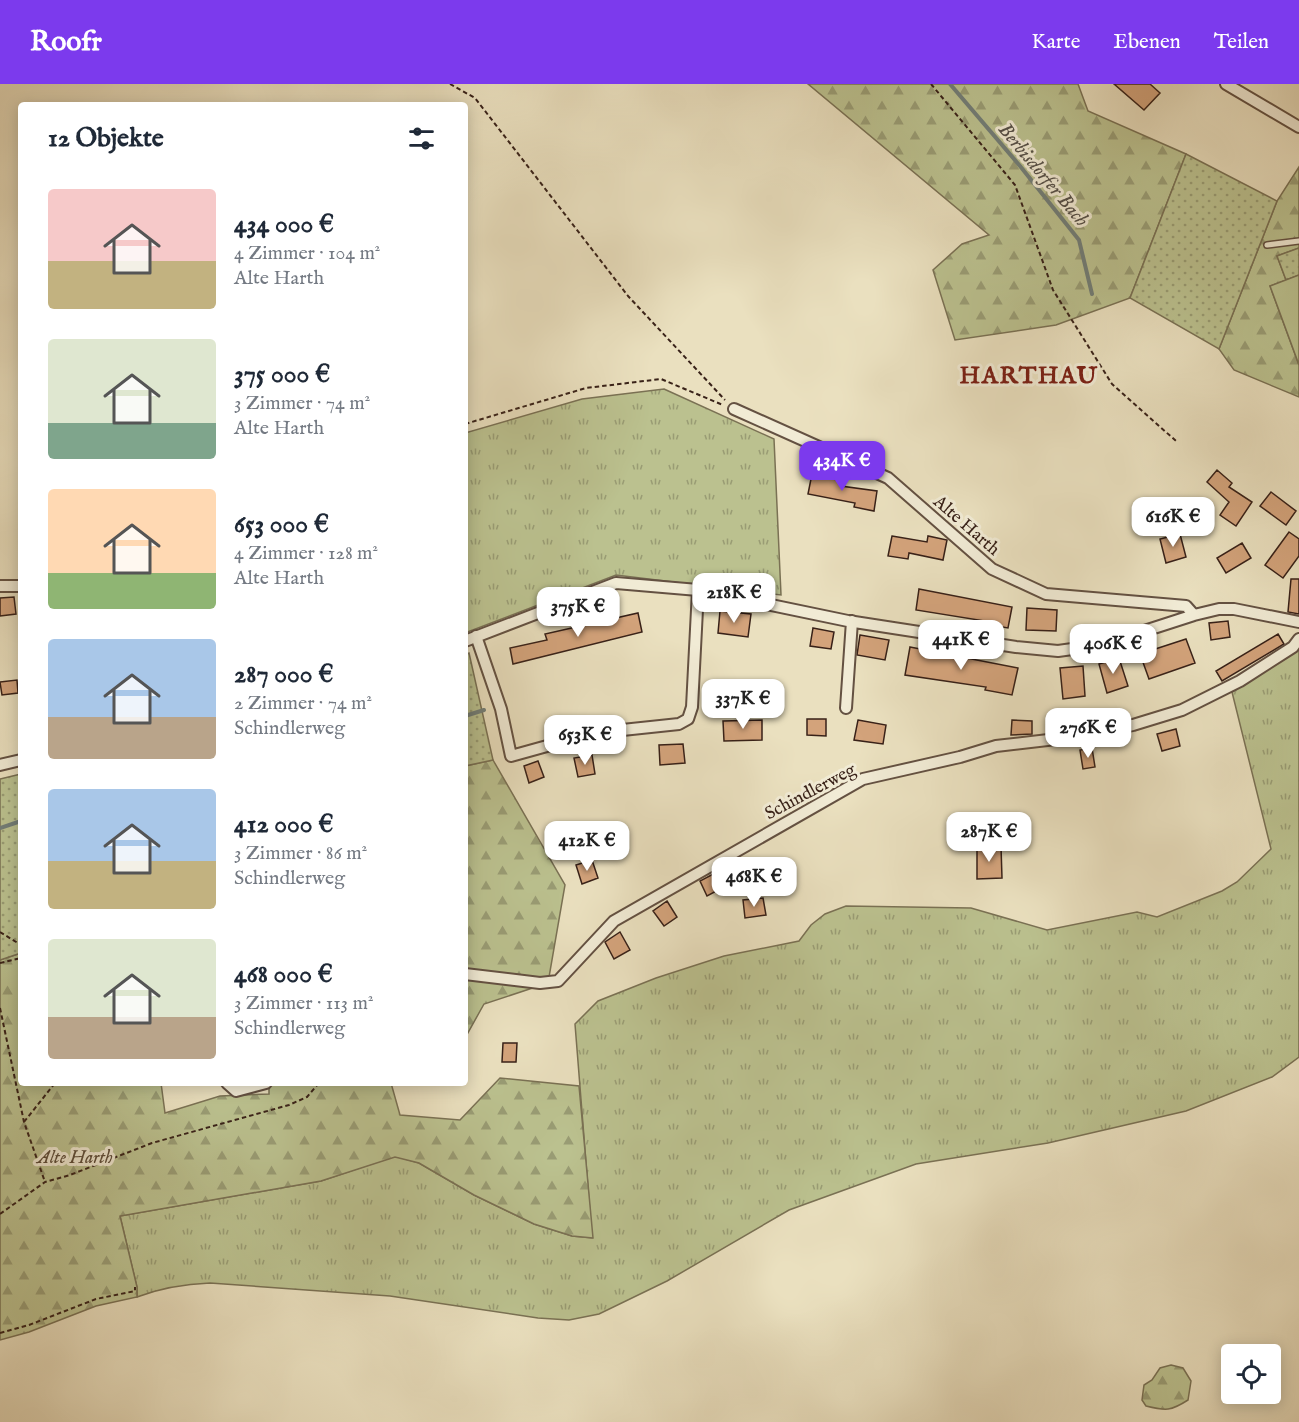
<!DOCTYPE html>
<html lang="de">
<head>
<meta charset="utf-8">
<style>
  :root { --surface:#fff; --page:#f2f2f3; --text:#1f2937; --muted:#747a83; --accent:#7c3aed }
  body { margin:0; font-family:"IM FELL English",serif; background:var(--page); color:var(--text); height:100vh; display:flex; flex-direction:column; font-size:22px; white-space:nowrap }
  * { box-sizing:border-box; margin:0 }
  p { font-size:20px; color:var(--muted) }
  .icon { flex:none; width:33px; height:33px; fill:none; stroke:currentColor; stroke-width:2; stroke-linecap:round; stroke-linejoin:round }
  .map { position:relative; flex:1; overflow:hidden }
  .side { position:absolute; left:18px; top:18px; width:450px; height:984px; display:flex; flex-direction:column; background:var(--surface); border-radius:6px; box-shadow:0 3px 15px #0003 }
  .side>* { flex:none }
  .tools { position:absolute; left:1221px; top:1260px; display:grid; gap:12px }
  .tools a { display:grid; place-items:center; width:60px; height:60px; border-radius:6px; background:var(--surface); box-shadow:0 3px 15px #0003; font-size:30px }
  .price { position:absolute; translate:-50% -51px; padding:0 14px; border-radius:12px; background:#fff; color:#222; font-size:20px; line-height:39px; filter:drop-shadow(0 2px 3px #0008) }
  .price::after { content:''; position:absolute; left:50%; top:36px; width:18px; height:14px; margin-left:-9px; background:inherit; clip-path:polygon(0 0,100% 0,50% 100%) }
  .price.active { background:var(--accent); color:#fff }
  ul { padding:0; list-style:none }
  li { display:flex; align-items:center; gap:18px; height:150px; padding:0 30px }
  li span { display:grid; place-items:center; flex:none; width:168px; height:120px; border-radius:6px; color:#555 }
  li>.icon { margin-inline-start:auto }
  span .icon { width:72px; height:72px; fill:#fffc; stroke-width:1 }
  li b { font-size:26px }
  h2 { display:flex; justify-content:space-between; align-items:center; height:72px; padding:0 30px; font-size:26px }
  header { display:flex; align-items:center; gap:36px; box-sizing:border-box; height:84px; padding:0 30px; background:var(--accent); color:#fff }
  header strong { font-size:28px }
  nav { display:flex; gap:33px; margin-inline-start:auto; font-size:21px }
  .map>svg:first-child { display:block }
</style>
</head>
<body>
<header>
<strong>Roofr</strong>
<nav><a>Karte</a><a>Ebenen</a><a>Teilen</a></nav>
</header>
<div class="map">
<svg width="1299" height="1338" viewBox="0 0 1299 1338">
  <defs>
    <pattern id="grass-tufts" width="24" height="20" patternUnits="userSpaceOnUse" patternTransform="scale(1.5)"><rect width="24" height="20" fill="#bbc18f"/><path d="M3 7l-1-3M5 7V3M7 7l1-3M15 17l-1-3M17 17v-4M19 17l1-3" fill="none" stroke="#999c74"/></pattern>
    <pattern id="forest-firs" width="22" height="20" patternUnits="userSpaceOnUse" patternTransform="scale(1.5)"><rect width="22" height="20" fill="#bbc18f"/><path d="M5 1l3.5 6h-7zM16 11l3.5 6h-7z" fill="#999c74"/></pattern>
    <pattern id="park-dots" width="8" height="8" patternUnits="userSpaceOnUse" patternTransform="scale(1.5)"><rect width="8" height="8" fill="#bbc18f"/><path d="M2 2h.1M6 6h.1" fill="none" stroke="#999c74" stroke-width="1.8" stroke-linecap="round"/></pattern>
  </defs>
  <rect width="100%" height="100%" fill="#eae0bf"/>
  <filter id="stains"><feTurbulence type="fractalNoise" baseFrequency=".00333" numOctaves="4"/><feColorMatrix values="0 0 0 0 .2 0 0 0 0 .09 0 0 0 0 .02 0 0 0 .5 -.17"/></filter>
  <radialGradient id="worn" r=".72"><stop offset=".6" stop-color="#630" stop-opacity="0"/><stop offset="1" stop-color="#630" stop-opacity=".3"/></radialGradient>
  <path fill="url(#grass-tufts)" stroke="#7a7154" stroke-width="1.5" d="M664,305L774,355L781,511L616,491L465,549V349L582,315Z
    M1299,566V973L1272,993L1186,1027L1048,1059L916,1080L789,1126L667,1197L599,1230L569,1236L538,1234L390,1212L210,1199C184,1200 161,1204 137,1213V1203L120,1132L321,1097L395,1072L419,1079L474,1111L534,1140L572,1152L592,1154L575,940L598,917L656,894L724,872L799,857L811,841L825,830L846,822L971,824L1047,846L1137,828L1157,833L1222,807L1237,798L1271,765L1232,608Z"/>
  <path fill="url(#forest-firs)" stroke="#7a7154" stroke-width="1.5" d="M808,0H1078L1088,27L1186,70L1130,214L1056,241L955,256L933,186L962,160L989,151Z
    M1299,83V164L1277,172L1286,196L1270,202L1299,281V313L1234,286L1219,265L1277,117Z
    M493,676L565,801L548,899L484,920L465,954V682Z
    M21,869V999H161L165,1029L220,1012L269,1010V999H391L400,1031L460,1036L500,994L579,1002L593,1154L572,1152L534,1140L474,1111L419,1079L395,1073L321,1097L120,1132L137,1203V1213L96,1222L29,1248L0,1256V876Z
    M1171,1281L1183,1284L1191,1297L1188,1316C1171,1327 1166,1327 1146,1322L1142,1316L1144,1301L1152,1296L1160,1284Z"/>
  <path fill="url(#park-dots)" stroke="#7a7154" stroke-width="1.5" d="M1186,70L1277,117L1219,265L1130,214Z
    M1299,164V191L1286,196L1277,172Z
    M469,569L493,676L465,682V571Z
    M21,690V869L0,876V695Z"/>
  <path fill="#bbc18f" stroke="#7a7154" stroke-width="1.5" d="M1299,191V281L1270,202Z"/>
  <g fill="none" stroke-linecap="round" stroke-linejoin="round">
    <path stroke="#727e78" stroke-width="4" d="M950,0L1020,82L1079,156L1092,210
      M465,632L484,626
      M0,744L21,737"/>
  </g>
  <path fill="#d3a37b" stroke="#382118" stroke-width="1.5" d="M1114,0H1150L1160,9L1144,26Z
    M1217,386L1232,399L1229,403L1252,418L1236,442L1220,431L1229,418L1207,398Z
    M812,390L842,397L841,402L877,407L874,427L854,423L855,419L808,410Z
    M1271,408L1296,427L1286,441L1260,422Z
    M1289,448L1299,455V472L1283,494L1265,481Z
    M1180,450L1186,473L1166,479L1160,455Z
    M892,452L927,458L928,452L947,456L943,476L909,469L908,475L888,472Z
    M1242,459L1251,474L1226,489L1217,474Z
    M1291,495H1299V530L1288,528Z
    M919,505L1012,523L1008,544L984,540L985,537L916,526Z
    M14,513L16,530L0,532V514Z
    M1027,524L1057,526L1056,547L1026,546Z
    M720,527L751,530L748,553L718,549Z
    M638,529L642,548L513,580L510,564L547,556L545,550Z
    M1228,537L1230,553L1211,556L1209,539Z
    M813,544L834,548L831,565L810,562Z
    M1278,550L1284,560L1222,597L1216,587Z
    M860,551L889,556L885,576L857,571Z
    M1186,555L1195,579L1149,595L1140,570Z
    M910,563L1018,584L1012,611L985,606L986,603L905,591Z
    M1119,574L1128,602L1107,609L1099,580Z
    M1083,582L1085,612L1063,615L1060,584Z
    M17,596L18,609L2,611L0,598Z
    M807,635H826V652L807,651Z
    M762,636V656L724,657L723,637Z
    M858,636L886,641L883,660L854,656Z
    M1012,636L1032,637V650L1011,651Z
    M1176,645L1180,662L1162,667L1157,650Z
    M683,660L685,679L660,681L659,661Z
    M1092,664L1095,683L1083,685L1080,666Z
    M592,671L595,690L578,693L574,674Z
    M538,677L544,693L529,699L524,682Z
    M1001,762L1002,794L977,795V763Z
    M592,776L598,794L582,800L576,781Z
    M717,788L724,803L707,812L700,797Z
    M763,814L766,831L745,834L743,816Z
    M667,817L677,833L664,842L653,827Z
    M620,848L630,866L614,875L605,858Z
    M503,959H517L516,978H502Z"/>
  <g fill="none" stroke-linecap="round" stroke-linejoin="round">
    <g stroke="#645142" stroke-width="8">
      <path id="service" d="M1267,161L1299,157"/>
    </g>
    <g stroke="#645142" stroke-width="14">
      <path id="minor" d="M1226,0L1299,43
        M734,325L888,394L992,485L1046,510L1186,522L1194,531
        M0,502H21
        M476,552L501,625L511,672L594,649L679,640L688,635L692,623L698,506
        M465,557L616,499L698,506L848,537L1016,563L1058,567L1101,561L1194,531L1219,525H1234L1299,538
        M846,624L852,537
        M0,681L21,676
        M465,890L540,899L558,897L614,837L863,695L960,673L996,662L1082,652L1133,641L1182,626L1240,597L1293,563L1299,555
        M227,999L236,1007L266,999"/>
    </g>
    <path stroke="#382118" stroke-width="2" stroke-dasharray="4.5 3" stroke-linecap="butt" d="M450,0L475,14L628,212L725,316
      M931,0L1015,101L1053,206L1112,300L1176,357
      M465,340L586,304L661,295L723,321
      M0,848L21,861
      M0,879L21,874
      M0,924L24,1038L45,1098
      M24,1038L55,999
      M0,1130L45,1098L70,1091L152,1059L289,1021L307,1013L319,999
      M0,1249L29,1241L96,1215L135,1207V1203"/>
    <use href="#service" stroke="#f1ebd5" stroke-width="5"/>
    <use href="#minor" stroke="#f1ebd5" stroke-width="10"/>
  </g>
  <g text-anchor="middle" stroke-width="6" stroke-linejoin="round" paint-order="stroke">
    <g font-size="18" fill="#382118" stroke="#f1ebd5">
      <text transform="translate(967 441) rotate(41)" y="6">Alte Harth</text>
      <text transform="translate(810 707) rotate(-28)" y="6">Schindlerweg</text>
    </g>
    <g font-size="18" font-style="italic" fill="#594936" stroke="#f1ebd5">
      <text x="75" y="1079">Alte Harth</text>
    </g>
    <g font-size="20" font-style="italic" fill="#555048" stroke="#f1ebd5">
      <text transform="translate(1044 90) rotate(50)" y="7">Berbisdorfer Bach</text>
    </g>
    <g font-size="24" font-weight="bold" letter-spacing="1.5" fill="#7a1f14" stroke="#f1ebd5">
      <text x="1029" y="299">HARTHAU</text>
    </g>
  </g>
  <rect width="100%" height="100%" filter="url(#stains)"/>
  <rect width="100%" height="100%" fill="url(#worn)"/>
</svg>
<div class="tools">
<a><svg class="icon" aria-label="locate" viewBox="0 0 24 24"><circle cx="12" cy="12" r="6"/><path d="M12 2v4M12 18v4M2 12h4M18 12h4"/></svg></a>
</div>
<b class="price active" style="left:842px;top:408px">434K €</b>
<b class="price" style="left:1173px;top:464px">616K €</b>
<b class="price" style="left:734px;top:540px">218K €</b>
<b class="price" style="left:578px;top:554px">375K €</b>
<b class="price" style="left:961px;top:587px">441K €</b>
<b class="price" style="left:1113px;top:591px">406K €</b>
<b class="price" style="left:743px;top:646px">337K €</b>
<b class="price" style="left:1088px;top:675px">276K €</b>
<b class="price" style="left:585px;top:682px">653K €</b>
<b class="price" style="left:989px;top:779px">287K €</b>
<b class="price" style="left:587px;top:788px">412K €</b>
<b class="price" style="left:754px;top:824px">468K €</b>
<section class="side">
<h2>12 Objekte<svg class="icon" aria-label="filters" viewBox="0 0 24 24"><path d="M4 7h16M4 17h16"/><circle cx="9" cy="7" r="2"/><circle cx="15" cy="17" r="2"/></svg></h2>
<ul>
<li><span style="background:linear-gradient(#f6c9c9 60%,#c2b280 0)"><svg class="icon" aria-label="home" viewBox="0 0 24 24"><path d="M3 11l9-7 9 7M6 9v11h12V9"/></svg></span><div><b>434 000 €</b><p>4 Zimmer · 104 m²</p><p>Alte Harth</p></div></li>
<li><span style="background:linear-gradient(#dfe7d0 70%,#7fa58c 0)"><svg class="icon" aria-label="home" viewBox="0 0 24 24"><path d="M3 11l9-7 9 7M6 9v11h12V9"/></svg></span><div><b>375 000 €</b><p>3 Zimmer · 74 m²</p><p>Alte Harth</p></div></li>
<li><span style="background:linear-gradient(#ffd9b3 70%,#8fb573 0)"><svg class="icon" aria-label="home" viewBox="0 0 24 24"><path d="M3 11l9-7 9 7M6 9v11h12V9"/></svg></span><div><b>653 000 €</b><p>4 Zimmer · 128 m²</p><p>Alte Harth</p></div></li>
<li><span style="background:linear-gradient(#a9c7e8 65%,#b9a48a 0)"><svg class="icon" aria-label="home" viewBox="0 0 24 24"><path d="M3 11l9-7 9 7M6 9v11h12V9"/></svg></span><div><b>287 000 €</b><p>2 Zimmer · 74 m²</p><p>Schindlerweg</p></div></li>
<li><span style="background:linear-gradient(#a9c7e8 60%,#c2b280 0)"><svg class="icon" aria-label="home" viewBox="0 0 24 24"><path d="M3 11l9-7 9 7M6 9v11h12V9"/></svg></span><div><b>412 000 €</b><p>3 Zimmer · 86 m²</p><p>Schindlerweg</p></div></li>
<li><span style="background:linear-gradient(#dfe7d0 65%,#b9a48a 0)"><svg class="icon" aria-label="home" viewBox="0 0 24 24"><path d="M3 11l9-7 9 7M6 9v11h12V9"/></svg></span><div><b>468 000 €</b><p>3 Zimmer · 113 m²</p><p>Schindlerweg</p></div></li>
</ul>
</section>
</div>
</body>
</html>
